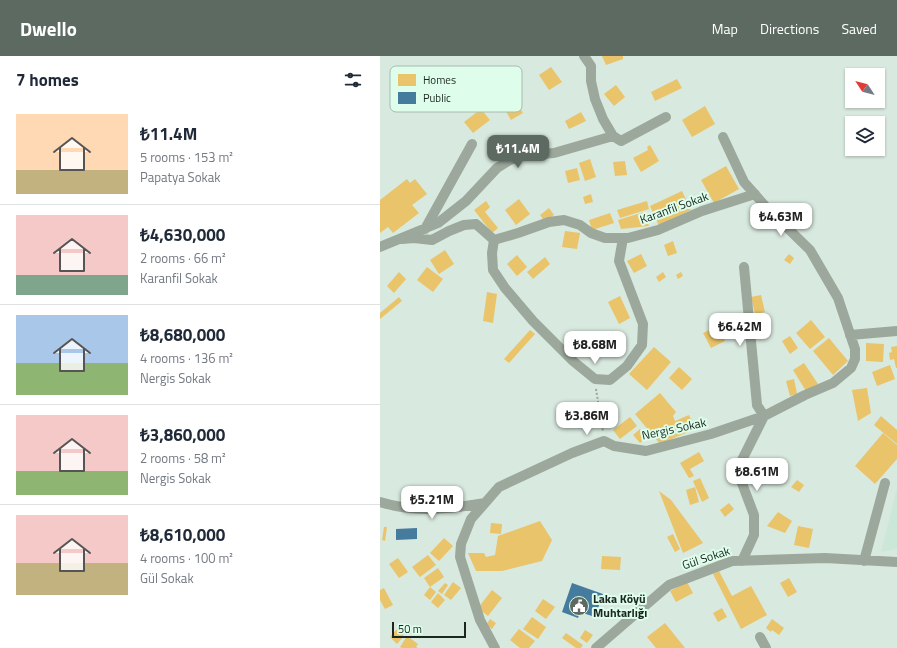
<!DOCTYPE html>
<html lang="en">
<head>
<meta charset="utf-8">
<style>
  :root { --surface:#fff; --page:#f6f6f7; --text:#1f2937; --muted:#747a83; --line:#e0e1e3; --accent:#5c6a62 }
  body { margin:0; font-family:"Titillium Web",sans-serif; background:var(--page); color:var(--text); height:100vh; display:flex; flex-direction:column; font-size:15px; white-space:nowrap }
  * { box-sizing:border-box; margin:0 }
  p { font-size:13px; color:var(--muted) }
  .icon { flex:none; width:22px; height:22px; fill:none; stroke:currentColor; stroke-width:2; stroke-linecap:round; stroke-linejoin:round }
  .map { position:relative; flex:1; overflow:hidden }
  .drawer { display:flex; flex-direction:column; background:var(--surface); width:380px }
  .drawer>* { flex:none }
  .needle { width:26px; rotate:306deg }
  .buttons { position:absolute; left:465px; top:12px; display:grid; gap:8px }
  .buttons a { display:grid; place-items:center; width:40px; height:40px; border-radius:0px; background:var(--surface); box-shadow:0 1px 3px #0004; font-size:20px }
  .scale { position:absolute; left:12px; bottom:10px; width:74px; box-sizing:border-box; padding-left:4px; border:2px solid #1a261f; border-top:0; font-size:11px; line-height:14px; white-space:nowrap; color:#1a261f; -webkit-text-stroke:3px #defdeb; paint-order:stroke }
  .price { position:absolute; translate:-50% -34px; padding:0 9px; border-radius:8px; background:#fff; color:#222; font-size:13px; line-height:26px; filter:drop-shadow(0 1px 2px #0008) }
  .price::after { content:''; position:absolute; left:50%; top:24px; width:12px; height:9px; margin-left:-6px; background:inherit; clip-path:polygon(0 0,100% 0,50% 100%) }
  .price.active { background:var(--accent); color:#fff }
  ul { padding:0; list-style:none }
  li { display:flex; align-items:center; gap:12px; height:100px; padding:0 16px }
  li+li { border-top:1px solid var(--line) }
  li span { display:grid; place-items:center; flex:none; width:112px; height:80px; border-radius:0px; color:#555 }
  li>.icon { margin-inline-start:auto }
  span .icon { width:48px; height:48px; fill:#fffc; stroke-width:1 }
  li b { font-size:17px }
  h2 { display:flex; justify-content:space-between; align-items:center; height:48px; padding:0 16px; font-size:17px }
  header { display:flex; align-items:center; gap:24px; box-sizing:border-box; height:56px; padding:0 20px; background:var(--accent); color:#fff }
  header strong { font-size:19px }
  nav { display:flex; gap:22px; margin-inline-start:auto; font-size:14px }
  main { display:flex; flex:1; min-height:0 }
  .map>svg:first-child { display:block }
</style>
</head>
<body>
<header>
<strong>Dwello</strong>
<nav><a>Map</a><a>Directions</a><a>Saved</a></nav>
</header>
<main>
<section class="drawer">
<h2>7 homes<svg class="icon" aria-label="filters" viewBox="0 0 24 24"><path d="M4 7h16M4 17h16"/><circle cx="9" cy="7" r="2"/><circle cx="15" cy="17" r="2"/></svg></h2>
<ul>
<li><span style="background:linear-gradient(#ffd9b3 70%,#c2b280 0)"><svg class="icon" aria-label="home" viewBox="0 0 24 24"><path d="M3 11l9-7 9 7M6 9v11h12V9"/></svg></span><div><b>₺11.4M</b><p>5 rooms · 153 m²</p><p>Papatya Sokak</p></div></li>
<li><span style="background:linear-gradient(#f6c9c9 75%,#7fa58c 0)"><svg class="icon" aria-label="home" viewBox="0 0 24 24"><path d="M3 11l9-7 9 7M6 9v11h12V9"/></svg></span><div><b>₺4,630,000</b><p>2 rooms · 66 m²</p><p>Karanfil Sokak</p></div></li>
<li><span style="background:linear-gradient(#a9c7e8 60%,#8fb573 0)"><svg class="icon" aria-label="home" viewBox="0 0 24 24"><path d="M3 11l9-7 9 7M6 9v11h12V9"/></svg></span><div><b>₺8,680,000</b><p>4 rooms · 136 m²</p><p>Nergis Sokak</p></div></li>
<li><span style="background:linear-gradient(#f6c9c9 70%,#8fb573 0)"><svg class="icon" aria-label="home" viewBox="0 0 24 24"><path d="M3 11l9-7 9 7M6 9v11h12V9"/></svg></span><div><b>₺3,860,000</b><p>2 rooms · 58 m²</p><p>Nergis Sokak</p></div></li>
<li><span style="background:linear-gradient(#f6c9c9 60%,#c2b280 0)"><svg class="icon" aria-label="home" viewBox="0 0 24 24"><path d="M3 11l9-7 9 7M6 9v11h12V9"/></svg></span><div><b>₺8,610,000</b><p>4 rooms · 100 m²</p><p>Gül Sokak</p></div></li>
</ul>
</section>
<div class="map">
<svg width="517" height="592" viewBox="0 0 517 592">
  <rect width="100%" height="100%" fill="#d8e9df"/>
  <path fill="#cbe7d7" d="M517,432V493L501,496Z"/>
  <path fill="#e9c46a" d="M222,0H243V3L226,9Z
    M171,11L182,26L169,34L159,19Z
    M297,23L302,32L275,45L271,36Z
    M236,29L245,41L234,50L224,38Z
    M136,45L143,57L131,64L124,52Z
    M325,50L335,68L312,81L302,64Z
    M101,53L110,64L93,77L84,66Z
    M201,56L206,65L189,73L185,65Z
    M270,89L279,105L261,116L253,102L268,94L267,91Z
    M210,103L216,121L205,125L199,107Z
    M245,105L247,119L235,120L233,106Z
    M346,110L359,133L334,147L321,124Z
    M197,112L200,124L188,127L185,115Z
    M27,123L30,127L35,123L47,138L32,149L39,157L13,177L8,171L0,177V144Z
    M302,135L311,154L279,170L270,150Z
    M211,138L213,146L205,148L203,141Z
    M139,143L150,158L136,169L125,154Z
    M106,145L110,151L105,156L118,172L112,177L94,154Z
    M267,145L269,153L240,162L237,154Z
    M169,152L174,159L165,166L160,159Z
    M264,156L269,170L241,173L238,164Z
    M230,157L234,167L212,174L209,164Z
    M185,175L200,177L197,193L182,191Z
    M293,185L297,197L288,200L284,189Z
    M65,194L74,208L59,218L50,204Z
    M261,198L267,210L254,217L247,205Z
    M409,198L414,202L410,208L404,204Z
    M137,199L147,211L137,220L127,208Z
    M165,201L170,208L153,223L147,216Z
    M47,211L63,223L53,236L37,224Z
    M19,216L26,223L14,237L7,230Z
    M283,216L286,221L279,226L276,221Z
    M301,216L303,220L298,223L296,219Z
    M107,236L117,238L113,267L103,265Z
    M381,239L385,256L375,258L371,241Z
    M240,240L250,262L239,268L228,246Z
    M19,241L22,245L0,263V257Z
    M431,264L445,281L430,293L416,277Z
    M338,270L345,285L331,292L323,277Z
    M150,274L155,278L129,307L124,303Z
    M410,280L418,292L410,298L402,285Z
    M449,282L468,305L453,319L433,295Z
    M486,287L504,288L503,306L486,305Z
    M517,290V312H516L514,303L510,304L509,297L512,296L511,291Z
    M274,291L291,306L267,334L249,318Z
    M424,307L438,328L426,335L413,314Z
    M510,309L515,323L497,330L492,316Z
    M299,311L312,323L302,334L289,322Z
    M414,323L417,338L410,340L406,325Z
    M487,332L491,357L478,365L472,334Z
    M280,337L296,356L293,360L295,365L309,359L315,373L280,388L255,358Z
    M501,360L517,374V388L494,369Z
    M250,361L257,370L240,383L233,374Z
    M260,373L267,381L260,387L253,379Z
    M503,377L517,389V403L495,428L475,410Z
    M319,396L324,405L310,413L314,420L309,422L300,407Z
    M320,422L329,442L322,446L313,425Z
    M417,424L424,429L419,436L411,431Z
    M315,431L319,446L310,449L306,434Z
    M279,435L291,444L323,487L303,497Z
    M349,447L354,453L345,461L340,454Z
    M398,456L412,465L405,477L387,470Z
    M160,465L172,484L162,505L122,515H96L88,497H104L106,501L115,499L118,480Z
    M111,467L122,468L121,478L110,477Z
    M418,470L433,473L429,492L414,489Z
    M4,471H7L5,485L2,484Z
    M293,478L300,493L295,496L287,481Z
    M64,482L73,490L59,505L50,497Z
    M48,499L56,509L40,521L32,511Z
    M222,500L241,501L240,514L221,513Z
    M18,502L28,516L19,522L9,508Z
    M58,512L64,521L50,531L44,522Z
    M339,515L352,540L371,530L387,559L361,573L333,518Z
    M409,522L417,536L408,541L400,527Z
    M73,526L81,532L71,544L64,539Z
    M307,526L313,537L296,546L290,535Z
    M65,527L68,529L62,538L58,535Z
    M50,531L56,536L50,544L44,539Z
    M4,532L13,549L5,553L0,544V534Z
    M112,534L122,542L108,560L98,552Z
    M58,537L65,544L58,552L51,546Z
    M163,543L175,551L166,563L155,555Z
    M342,552L347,561L338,566L333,557Z
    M152,561L166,571L158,583L143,573Z
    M110,563L116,567L112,573L106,569Z
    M392,563L404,572L399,579L392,574L391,576L386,572Z
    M285,567L305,592H276L267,581Z
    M17,573L24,580L17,588L10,581Z
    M139,573L155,585L149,592H140L130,584Z
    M205,574L213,579L207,587L200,582Z
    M186,577L203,589L201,592H196L182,582Z
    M27,580L38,588L36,591L38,592H22L20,591Z"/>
  <path fill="#457b9d" d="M37,472V483L16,484V473Z
    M192,527L223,538L215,561L200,556L198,562L182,556Z"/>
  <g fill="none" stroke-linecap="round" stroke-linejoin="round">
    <path stroke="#9ca69c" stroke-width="2" stroke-dasharray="2 2" stroke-linecap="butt" d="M216,333L223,376"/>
    <path stroke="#9da89c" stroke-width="10" d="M204,0L211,10V25L215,43L223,63L233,80
      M45,173L92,88
      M22,183L34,182L52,184L69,175L84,169L96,168L114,184L138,177L169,166L184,164L200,169L211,177L225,182H248L278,174L322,155L375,138
      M114,184L112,197L113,214L125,232L153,265L193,305L215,323L230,324L247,310L262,289L263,268L239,205L243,182
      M0,191L58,167L86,145L117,112L130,104L144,99L174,97L233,80L241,85L286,61
      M470,279L517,275
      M0,446C35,457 70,453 105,447
      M362,505L374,479V459L357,414L384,360L377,349L364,211
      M484,505L505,427
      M380,581L386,592
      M115,592L100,564L80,501L81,488L91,463L119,431L192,397L224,385L234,390L266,395L331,378L384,360L425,339L453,327L471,312L475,303V293L458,242L430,194L386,151L364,126L343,81
      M216,592L289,529L352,505L445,502L517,506"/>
  </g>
  <defs>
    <g id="civic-disc" transform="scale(1)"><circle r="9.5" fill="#5c6a62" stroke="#defdeb"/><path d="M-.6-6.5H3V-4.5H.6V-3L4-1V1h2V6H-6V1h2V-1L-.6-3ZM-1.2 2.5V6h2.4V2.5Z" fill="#fff"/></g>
  </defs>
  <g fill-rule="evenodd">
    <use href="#civic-disc" x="199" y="550"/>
  </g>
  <g text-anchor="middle" stroke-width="4" stroke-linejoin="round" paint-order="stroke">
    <g font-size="12" fill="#1a261f" stroke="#defdeb">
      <text transform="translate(294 152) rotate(-20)" y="4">Karanfil Sokak</text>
      <text transform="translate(294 373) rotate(-12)" y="4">Nergis Sokak</text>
      <text transform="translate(326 502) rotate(-18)" y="4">Gül Sokak</text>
    </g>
    <g font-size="12" font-weight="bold" fill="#1a261f" stroke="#defdeb" text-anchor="start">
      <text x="213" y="547">Laka Köyü<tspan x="213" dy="14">Muhtarlığı</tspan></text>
    </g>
  </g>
  <rect x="10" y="10" width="132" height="46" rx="6" fill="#defdeb" stroke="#a3bcae" stroke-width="1"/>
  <rect x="18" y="18" width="18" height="12" fill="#e9c46a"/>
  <rect x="18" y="36" width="18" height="12" fill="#457b9d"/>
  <g font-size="11" fill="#1a261f">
    <text x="43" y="28">Homes</text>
    <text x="43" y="46">Public</text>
  </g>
</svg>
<div class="buttons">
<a><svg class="needle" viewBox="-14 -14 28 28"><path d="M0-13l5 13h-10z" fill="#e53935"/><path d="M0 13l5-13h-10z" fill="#747a83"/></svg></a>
<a><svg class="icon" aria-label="layers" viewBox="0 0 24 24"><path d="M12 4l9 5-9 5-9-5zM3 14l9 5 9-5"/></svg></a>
</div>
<div class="scale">50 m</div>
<b class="price active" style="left:138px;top:113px">₺11.4M</b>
<b class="price" style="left:401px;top:181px">₺4.63M</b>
<b class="price" style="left:360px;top:291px">₺6.42M</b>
<b class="price" style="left:215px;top:309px">₺8.68M</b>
<b class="price" style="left:207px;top:380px">₺3.86M</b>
<b class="price" style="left:377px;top:436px">₺8.61M</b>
<b class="price" style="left:52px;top:464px">₺5.21M</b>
</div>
</main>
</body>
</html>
